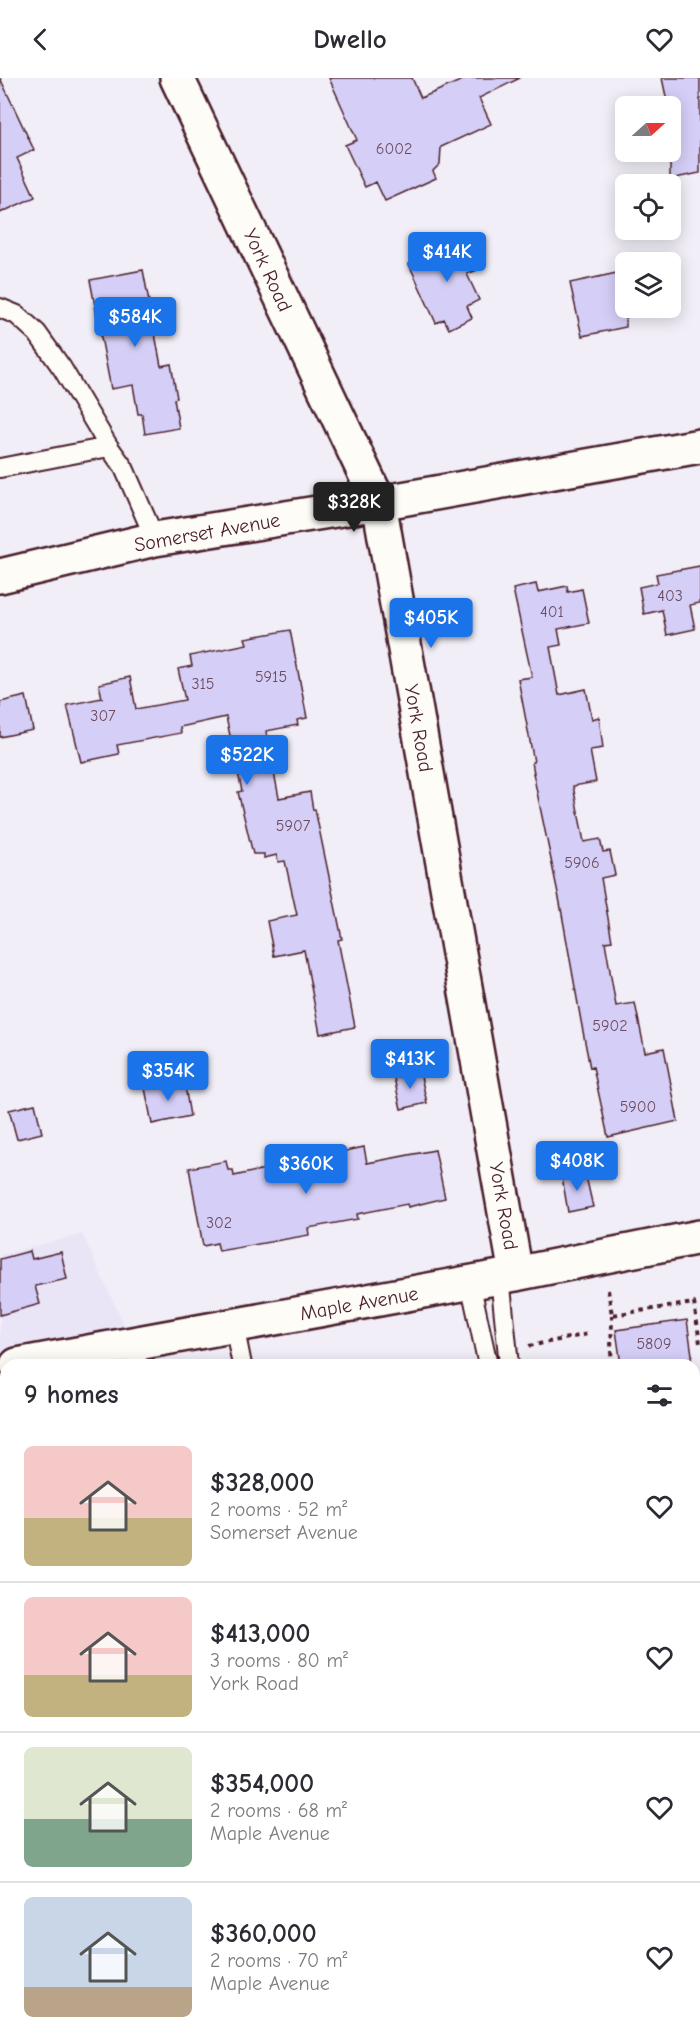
<!DOCTYPE html>
<html lang="en">
<head>
<meta charset="utf-8">
<style>
  :root { --surface:#fff; --page:#f7f7f7; --text:#2b2b33; --muted:#7c7c81; --line:#e1e1e2; --accent:#1a73e8 }
  body { margin:0; font-family:"Comic Neue",sans-serif; background:var(--page); color:var(--text); height:100vh; display:flex; flex-direction:column; font-size:22px; white-space:nowrap }
  * { box-sizing:border-box; margin:0 }
  p { font-size:20px; color:var(--muted) }
  .icon { flex:none; width:33px; height:33px; fill:none; stroke:currentColor; stroke-width:2; stroke-linecap:round; stroke-linejoin:round }
  .map { position:relative; flex:1; overflow:hidden }
  .drawer { position:absolute; left:0px; top:1281px; width:700px; height:684px; display:flex; flex-direction:column; background:var(--surface); border-radius:18px 18px 0 0; box-shadow:0 3px 15px #0003 }
  .drawer>* { flex:none }
  .needle { width:39px; rotate:69deg }
  .buttons { position:absolute; left:615px; top:18px; display:grid; gap:12px }
  .buttons a { display:grid; place-items:center; width:66px; height:66px; border-radius:9px; background:var(--surface); box-shadow:0 3px 15px #0003; font-size:30px }
  .price { position:absolute; translate:-50% -51px; padding:0 14px; border-radius:6px; background:var(--accent); color:#fff; font-size:20px; line-height:39px; filter:drop-shadow(0 2px 3px #0008) }
  .price::after { content:''; position:absolute; left:50%; top:36px; width:18px; height:14px; margin-left:-9px; background:inherit; clip-path:polygon(0 0,100% 0,50% 100%) }
  .price.on { background:#222; color:#fff }
  ul { padding:0; list-style:none }
  li { display:flex; align-items:center; gap:18px; height:150px; padding:0 24px }
  li+li { border-top:2px solid var(--line) }
  li span { display:grid; place-items:center; flex:none; width:168px; height:120px; border-radius:9px; color:#555 }
  li>.icon { margin-inline-start:auto }
  span .icon { width:72px; height:72px; fill:#fffc; stroke-width:1 }
  li b { font-size:26px }
  h2 { display:flex; justify-content:space-between; align-items:center; height:72px; padding:0 24px; font-size:26px }
  header { display:flex; justify-content:space-between; align-items:center; height:78px; padding:0 24px; background:var(--surface); font-size:27px; font-weight:700 }
  .map>svg:first-child { display:block }
</style>
</head>
<body>
<header><svg class="icon" aria-label="back" viewBox="0 0 24 24"><path d="M15 5l-7 7 7 7"/></svg>Dwello<svg class="icon" aria-label="heart" viewBox="0 0 24 24"><path d="M12 20l-8-8c-3-5 5-10 8-4 3-6 11-1 8 4z"/></svg></header>
<div class="map">
<svg width="700" height="1965" viewBox="0 0 700 1965">
  <rect width="100%" height="100%" fill="#f1eef7"/>
  <filter id="ink" filterUnits="userSpaceOnUse"><feTurbulence type="fractalNoise" baseFrequency=".0167" numOctaves="2"/><feDisplacementMap in="SourceGraphic" scale="12" xChannelSelector="R" yChannelSelector="G"/><feConvolveMatrix kernelMatrix="1 2 1 2 8 2 1 2 1" color-interpolation-filters="sRGB"/></filter>
  <g filter="url(#ink)">
    <path fill="#e9e5f7" d="M82,1156L143,1287H6V1959H694V1459L700,1458V1965H0V1177Z"/>
    <path fill="#d5cff7" stroke="#4a1f2b" stroke-width="1.5" d="M0,0L34,72L17,80L35,119L0,135Z
      M329,0H412L421,20L467,0H520L479,20L491,46L441,69L440,86L433,93L436,100L385,123L376,104L365,109L345,67L357,62Z
      M662,0H700V95L670,101V58H673L670,28H668Z
      M462,161L477,192L467,196L479,222L467,228L472,240L449,251L444,241L436,245L409,186Z
      M143,192L161,288L171,286L177,320L174,321L179,350L145,356L142,336H138L133,307L111,311L90,202Z
      M626,193V249L582,258L570,205Z
      M700,488V525L690,527L695,551L667,557L662,532L644,536L639,509L658,505L656,496Z
      M536,506L538,514L567,508L568,514L582,511L589,545L558,551L561,567L550,569L559,617L586,611L592,641L599,639L603,670L590,672L596,704L573,708L584,764L600,761L603,774L610,773L615,797L601,800L612,863L605,864L616,928L635,925L645,974L664,970L678,1043L608,1059L593,989L590,990L581,943L560,825L533,695H534L532,684H534L518,601L532,599L513,511Z
      M290,552L307,640L297,642L298,647L266,653L279,720L310,714L313,732L315,731L342,861L338,862L355,949L320,956L304,872L274,878L267,843L297,837L285,783L278,784L277,777L264,780V776H253L238,714L242,713L226,639L180,649L181,655L117,667L119,676L81,684L67,627L102,620L99,606L130,599L136,631L185,622L178,591L192,588L190,578L247,566L245,560Z
      M26,618L33,652L0,659V624Z
      M420,994L427,1025L401,1031L394,1000Z
      M184,1002L190,1038L152,1046L145,1010Z
      M35,1026L42,1055L17,1061L9,1032Z
      M364,1069L367,1085L435,1072L445,1120L408,1129L407,1126L357,1136L358,1141L308,1150L309,1157L219,1173L217,1165L203,1168L189,1090L226,1083L228,1092H233L234,1098Z
      M585,1094L593,1129L568,1134L562,1099Z
      M30,1173L32,1181L61,1174L67,1201L35,1208L40,1226L0,1237V1181Z
      M687,1242L692,1277L691,1278L692,1287H621L616,1252Z"/>
    <g fill="none" stroke-linecap="round" stroke-linejoin="round">
      <g stroke="#4a1f2b" stroke-width="22">
        <path id="service" d="M0,230L17,237L37,255L62,290L109,369L124,390L155,461
          M0,390L109,369
          M500,1199L509,1287
          M470,1204L488,1287
          M234,1247L242,1287
          M130,1266L139,1287
          M0,1331L6,1357
          M694,1414L700,1413
          M0,1483L6,1481
          M0,1931L6,1930
          M29,1959L31,1965"/>
      </g>
      <g stroke="#4a1f2b" stroke-width="38">
        <path id="minor" d="M177,0L379,425L516,1196
          M0,498L155,461L379,425L700,368
          M17,1287L500,1199L700,1159"/>
      </g>
      <g stroke="#4a1f2b" stroke-width="38">
        <path id="tertiary" d="M0,1594L6,1608
          M0,1678L6,1691
          M128,1959L130,1965
          M165,1959L168,1965"/>
      </g>
      <g stroke="#4a1f2b" stroke-width="38">
        <path id="secondary" d="M694,1756L700,1755
          M0,1847L6,1846"/>
      </g>
      <path stroke="#4a1f2b" stroke-width="4" stroke-dasharray="4.5 4.5" stroke-linecap="butt" d="M608,1212L612,1237L694,1225L700,1265
        M612,1237C612,1254 610,1270 612,1287
        M529,1268L588,1256
        M694,1366H700
        M451,1959L452,1965
        M644,1959L645,1965
        M583,1962L608,1959"/>
      <use href="#service" stroke="#fdfcf7" stroke-width="18"/>
      <use href="#minor" stroke="#fdfcf7" stroke-width="33"/>
      <use href="#tertiary" stroke="#fdfcf7" stroke-width="33"/>
      <use href="#secondary" stroke="#fdfcf7" stroke-width="33"/>
    </g>
  </g>
  <g text-anchor="middle" stroke-width="5" stroke-linejoin="round" paint-order="stroke">
    <g font-size="16" fill="#6d4b5e">
      <text x="394" y="76">6002</text>
      <text x="670" y="523">403</text>
      <text x="552" y="539">401</text>
      <text x="271" y="604">5915</text>
      <text x="203" y="611">315</text>
      <text x="103" y="643">307</text>
      <text x="293" y="753">5907</text>
      <text x="582" y="790">5906</text>
      <text x="610" y="953">5902</text>
      <text x="638" y="1034">5900</text>
      <text x="219" y="1150">302</text>
      <text x="654" y="1271">5809</text>
    </g>
    <g font-size="20" fill="#4a1f2b" stroke="#fdfcf7">
      <text transform="translate(268 192) rotate(65)" y="7">York Road</text>
      <text transform="translate(207 454) rotate(-10)" y="7">Somerset Avenue</text>
      <text transform="translate(419 650) rotate(80)" y="7">York Road</text>
      <text transform="translate(504 1128) rotate(80)" y="7">York Road</text>
      <text transform="translate(359 1225) rotate(-10)" y="7">Maple Avenue</text>
    </g>
  </g>
</svg>
<div class="buttons">
<a><svg class="needle" viewBox="-14 -14 28 28"><path d="M0-13l5 13h-10z" fill="#e53935"/><path d="M0 13l5-13h-10z" fill="#7c7c81"/></svg></a>
<a><svg class="icon" aria-label="locate" viewBox="0 0 24 24"><circle cx="12" cy="12" r="6"/><path d="M12 2v4M12 18v4M2 12h4M18 12h4"/></svg></a>
<a><svg class="icon" aria-label="layers" viewBox="0 0 24 24"><path d="M12 4l9 5-9 5-9-5zM3 14l9 5 9-5"/></svg></a>
</div>
<b class="price" style="left:447px;top:205px">$414K</b>
<b class="price" style="left:135px;top:270px">$584K</b>
<b class="price on" style="left:354px;top:455px">$328K</b>
<b class="price" style="left:431px;top:571px">$405K</b>
<b class="price" style="left:247px;top:708px">$522K</b>
<b class="price" style="left:410px;top:1012px">$413K</b>
<b class="price" style="left:168px;top:1024px">$354K</b>
<b class="price" style="left:577px;top:1114px">$408K</b>
<b class="price" style="left:306px;top:1117px">$360K</b>
<section class="drawer">
<h2>9 homes<svg class="icon" aria-label="filters" viewBox="0 0 24 24"><path d="M4 7h16M4 17h16"/><circle cx="9" cy="7" r="2"/><circle cx="15" cy="17" r="2"/></svg></h2>
<ul>
<li><span style="background:linear-gradient(#f6c9c9 60%,#c2b280 0)"><svg class="icon" aria-label="home" viewBox="0 0 24 24"><path d="M3 11l9-7 9 7M6 9v11h12V9"/></svg></span><div><b>$328,000</b><p>2 rooms · 52 m²</p><p>Somerset Avenue</p></div><svg class="icon" aria-label="heart" viewBox="0 0 24 24"><path d="M12 20l-8-8c-3-5 5-10 8-4 3-6 11-1 8 4z"/></svg></li>
<li><span style="background:linear-gradient(#f6c9c9 65%,#c2b280 0)"><svg class="icon" aria-label="home" viewBox="0 0 24 24"><path d="M3 11l9-7 9 7M6 9v11h12V9"/></svg></span><div><b>$413,000</b><p>3 rooms · 80 m²</p><p>York Road</p></div><svg class="icon" aria-label="heart" viewBox="0 0 24 24"><path d="M12 20l-8-8c-3-5 5-10 8-4 3-6 11-1 8 4z"/></svg></li>
<li><span style="background:linear-gradient(#dfe7d0 60%,#7fa58c 0)"><svg class="icon" aria-label="home" viewBox="0 0 24 24"><path d="M3 11l9-7 9 7M6 9v11h12V9"/></svg></span><div><b>$354,000</b><p>2 rooms · 68 m²</p><p>Maple Avenue</p></div><svg class="icon" aria-label="heart" viewBox="0 0 24 24"><path d="M12 20l-8-8c-3-5 5-10 8-4 3-6 11-1 8 4z"/></svg></li>
<li><span style="background:linear-gradient(#c9d6e8 75%,#b9a48a 0)"><svg class="icon" aria-label="home" viewBox="0 0 24 24"><path d="M3 11l9-7 9 7M6 9v11h12V9"/></svg></span><div><b>$360,000</b><p>2 rooms · 70 m²</p><p>Maple Avenue</p></div><svg class="icon" aria-label="heart" viewBox="0 0 24 24"><path d="M12 20l-8-8c-3-5 5-10 8-4 3-6 11-1 8 4z"/></svg></li>
</ul>
</section>
</div>
</body>
</html>
